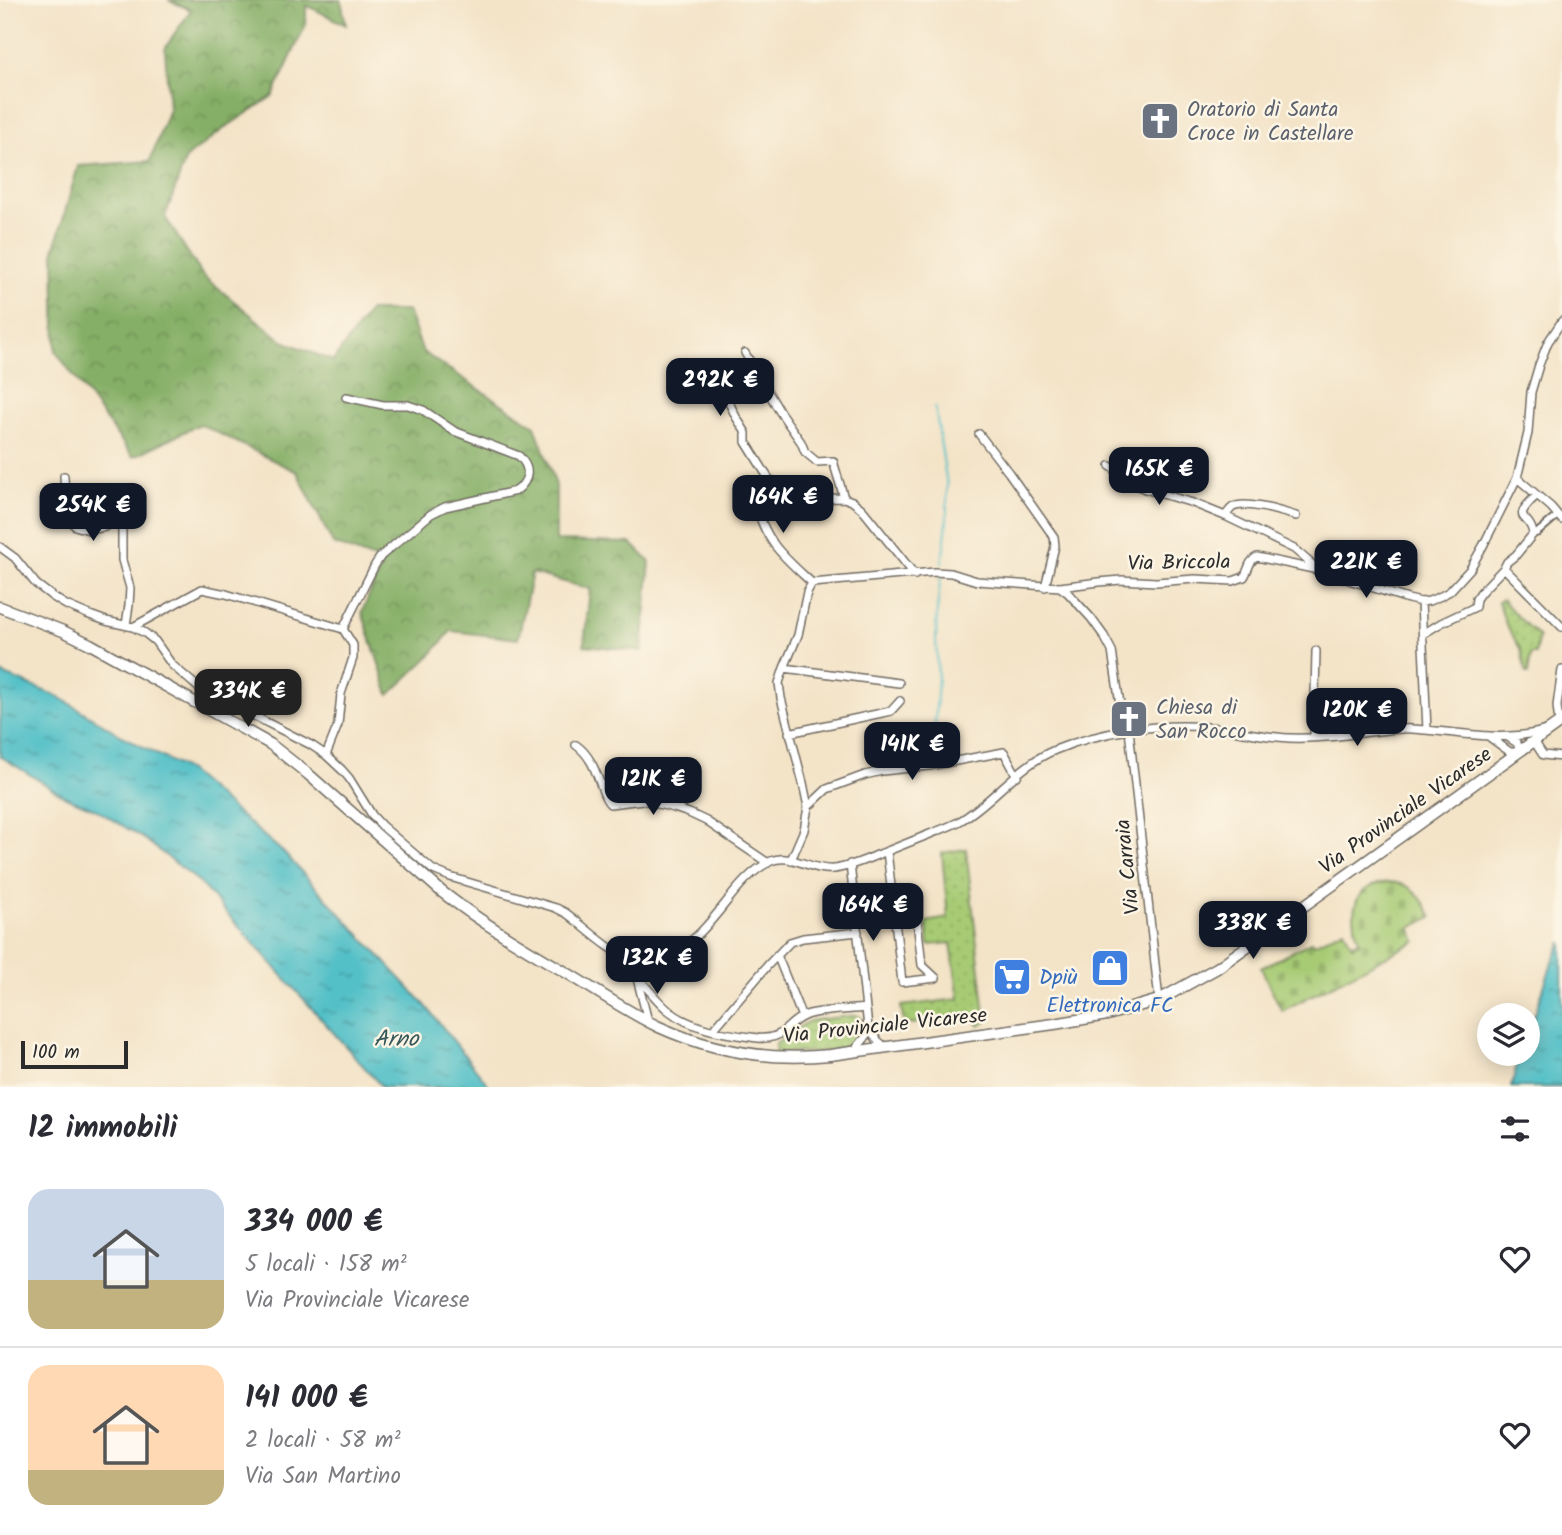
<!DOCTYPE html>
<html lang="it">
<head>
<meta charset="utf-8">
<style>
  :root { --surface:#fff; --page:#f7f7f7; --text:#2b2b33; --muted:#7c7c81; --line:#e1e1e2; --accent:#111827 }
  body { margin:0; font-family:Kalam,sans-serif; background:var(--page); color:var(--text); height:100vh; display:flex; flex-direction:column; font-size:26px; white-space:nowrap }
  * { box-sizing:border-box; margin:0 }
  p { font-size:23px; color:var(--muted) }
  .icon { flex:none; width:38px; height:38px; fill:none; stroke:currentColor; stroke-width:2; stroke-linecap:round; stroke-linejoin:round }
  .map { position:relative; height:1087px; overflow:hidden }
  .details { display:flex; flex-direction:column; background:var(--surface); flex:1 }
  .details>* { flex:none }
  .controls { position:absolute; left:1477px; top:1003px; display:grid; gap:14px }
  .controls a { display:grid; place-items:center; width:63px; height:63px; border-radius:50%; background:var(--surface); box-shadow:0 4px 18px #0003; font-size:35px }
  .scale { position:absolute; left:21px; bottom:18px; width:107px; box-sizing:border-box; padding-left:7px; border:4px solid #2b2b2b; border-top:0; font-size:19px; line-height:24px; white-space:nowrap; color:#2b2b2b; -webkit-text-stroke:5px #fcf5e5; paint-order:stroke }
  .price { position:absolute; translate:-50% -60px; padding:0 16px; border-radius:14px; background:var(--accent); color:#fff; font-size:23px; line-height:46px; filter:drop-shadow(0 2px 4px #0008) }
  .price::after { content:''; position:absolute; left:50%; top:42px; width:21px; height:16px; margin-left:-10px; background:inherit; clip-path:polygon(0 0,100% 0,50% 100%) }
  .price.on { background:#222; color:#fff }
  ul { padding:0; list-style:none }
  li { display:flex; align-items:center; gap:21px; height:175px; padding:0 28px }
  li+li { border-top:2px solid var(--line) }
  li span { display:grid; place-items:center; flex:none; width:196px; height:140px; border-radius:21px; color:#555 }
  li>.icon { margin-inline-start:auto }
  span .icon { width:84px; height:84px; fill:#fffc; stroke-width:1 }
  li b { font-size:30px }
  h2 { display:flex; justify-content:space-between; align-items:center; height:84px; padding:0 28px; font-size:30px }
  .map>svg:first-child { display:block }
</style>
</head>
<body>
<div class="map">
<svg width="1562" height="1087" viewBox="0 0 1562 1087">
  <defs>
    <pattern id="forest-crowns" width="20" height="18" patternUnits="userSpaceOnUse" patternTransform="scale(1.75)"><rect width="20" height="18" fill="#85af66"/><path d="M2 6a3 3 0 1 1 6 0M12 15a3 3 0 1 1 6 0" fill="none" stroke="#6d8f54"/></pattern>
    <pattern id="cemetery-stones" width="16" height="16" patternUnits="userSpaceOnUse" patternTransform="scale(1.75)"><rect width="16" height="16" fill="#a7cb75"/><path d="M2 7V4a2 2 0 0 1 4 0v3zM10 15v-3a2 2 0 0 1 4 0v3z" fill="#90ae65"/></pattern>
    <pattern id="park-dots" width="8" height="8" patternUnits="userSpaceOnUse" patternTransform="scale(1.75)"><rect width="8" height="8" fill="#a7cb75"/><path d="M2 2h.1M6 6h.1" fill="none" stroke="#90ae65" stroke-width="1.8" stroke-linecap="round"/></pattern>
    <pattern id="water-ripples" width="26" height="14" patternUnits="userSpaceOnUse" patternTransform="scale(1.75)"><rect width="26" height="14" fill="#52c0c7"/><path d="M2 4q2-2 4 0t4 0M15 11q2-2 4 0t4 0" fill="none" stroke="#449ca2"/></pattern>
  </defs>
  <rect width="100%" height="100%" fill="#fcf5e5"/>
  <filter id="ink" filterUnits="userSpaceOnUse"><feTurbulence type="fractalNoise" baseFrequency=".0143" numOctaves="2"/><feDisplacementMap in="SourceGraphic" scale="14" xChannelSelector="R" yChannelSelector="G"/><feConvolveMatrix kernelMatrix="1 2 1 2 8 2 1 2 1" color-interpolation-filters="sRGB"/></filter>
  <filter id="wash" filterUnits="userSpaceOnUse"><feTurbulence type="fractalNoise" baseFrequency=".00686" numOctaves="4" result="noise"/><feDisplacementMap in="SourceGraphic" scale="28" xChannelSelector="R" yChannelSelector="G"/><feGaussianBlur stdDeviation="1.57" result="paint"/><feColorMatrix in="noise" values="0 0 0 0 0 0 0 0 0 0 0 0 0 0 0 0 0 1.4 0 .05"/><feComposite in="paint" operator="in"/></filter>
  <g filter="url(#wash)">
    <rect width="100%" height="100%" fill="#f3e3c7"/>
    <path fill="url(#forest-crowns)" stroke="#586d48" stroke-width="2" d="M168,0H341L346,25L306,5V24L273,96L226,127L186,158L165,217L203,276L283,341L333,361L369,311H408L423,352L535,426L556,485V541L631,543L650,562L642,651L584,645L590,589L532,573L518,639L451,631L430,656L389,695L362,612L383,562L333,544L297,472L200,424L133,457L56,352L54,251L78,166L150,161L169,109L165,48L191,10Z"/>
    <path fill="url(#cemetery-stones)" stroke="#697b50" stroke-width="2" d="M1389,882C1413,882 1422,898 1432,917L1410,928L1416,941L1282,1011L1261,968L1312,941L1314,944L1344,929L1352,946H1354L1353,943L1357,942L1358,944L1360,943C1349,913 1351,886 1389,882Z"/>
    <path fill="url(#park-dots)" stroke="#697b50" stroke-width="2" d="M1502,599L1515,614L1539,637L1535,654H1531L1528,674H1526L1521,650L1506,624L1498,602Z
      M966,849L986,1023L979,1025L972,1016L904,1025L901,1006L959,999L951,943L929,945L926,922L948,918L942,853Z
      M857,1015C863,1019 864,1022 863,1030C860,1057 795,1052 775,1052L776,1043C789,1038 797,1026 810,1021Z"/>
    <path fill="url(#water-ripples)" stroke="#3e7679" stroke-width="2" d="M0,673L59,697L122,736L187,770L284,853L425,1005L490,1087H382L197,880L143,838L95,809L66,797L0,756Z
      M1562,942V1087H1511L1520,1054H1528V1034L1551,966Z"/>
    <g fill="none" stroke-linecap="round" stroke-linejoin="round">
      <path stroke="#52c0c7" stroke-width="2" d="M935,407L947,485V523L942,563
        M939,750L935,725L938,679L936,639L937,611L941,574"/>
    </g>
  </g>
  <g filter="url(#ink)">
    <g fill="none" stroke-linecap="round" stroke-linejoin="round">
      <g stroke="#716b62" stroke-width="9">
        <path id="pedestrian" d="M1537,533L1558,515"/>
      </g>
      <g stroke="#716b62" stroke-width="10">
        <path id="minor" d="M745,353L780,412L801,442L805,452L817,462L833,461L844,498
          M722,388L736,417L746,433V442L769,479L808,499L844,498L852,501L862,509L915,575
          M979,434L1009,473L1054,537L1055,546L1045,587
          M1110,466L1134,483L1145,489L1193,503L1225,516
          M64,476L65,498L75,526L89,530L105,527L114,522H120L122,524V560L130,588L129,605L126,625
          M1517,478L1551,507L1562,520
          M769,479L755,503C767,544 782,555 812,583
          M1296,516C1282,512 1246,500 1233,507C1229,510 1228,513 1225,516L1294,549L1315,567
          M0,547L15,558L36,584L53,597L66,605L87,614L106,621L133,627L145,633L155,641L172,665L199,688L311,745L326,755L342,770L349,778L372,815L382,826L433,870L450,877L556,908L566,913C584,926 611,953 632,959C641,962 650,960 658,958C711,945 727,882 771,861C791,852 813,872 834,869C851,867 869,858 885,852C900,846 915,840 930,834C940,830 951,826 960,821C994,801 1018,765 1055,750C1101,731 1158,723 1208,727C1235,729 1262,737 1289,738C1316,739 1342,736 1369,732C1383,731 1398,728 1412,729C1456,731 1503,744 1546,730
          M1504,568L1562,627
          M1060,587L1068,593L1091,618L1104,636L1112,651L1124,731
          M1421,602L1427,730
          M133,627L202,589L226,594L343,629L353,645V658L341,694L338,725L326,755
          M343,629L375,565L381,556L431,514L445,507L516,491C530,480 531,468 519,456L454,431L423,410L408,405H383L346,397
          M1423,634L1441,623L1475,607L1476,599L1481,592L1504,568L1507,562L1516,555L1533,534C1531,513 1508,522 1537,495
          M784,668L899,683
          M1559,723L1557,706L1562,670
          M1129,730L1159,1000
          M789,733L891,711L900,701
          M1488,736L1510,752H1520L1517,743L1508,737
          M1314,737L1316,651
          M1534,741L1543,755L1562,757
          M576,745C589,754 595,769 600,783C603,791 604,798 610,804L642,800L674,808L689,813L706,821L768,863
          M808,807L827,789L865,775L882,771L929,766L1004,752L1017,776
          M887,851L902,982L936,978L922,965L914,894L892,896
          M791,860L804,830L808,807L803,783L781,698L779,683L784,668L798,635L807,592L812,583L935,572L951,573L977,581L1060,587L1099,582L1121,580L1156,582L1195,579L1233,581L1244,577C1249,570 1248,561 1257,557L1318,570L1408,599L1421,602L1429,601L1441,596L1450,591L1470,569L1483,546L1517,478L1528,433L1531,392L1539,365L1548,342L1562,321
          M850,864L868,1027L878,1041L885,1047
          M777,955L802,1017
          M632,959L648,1021
          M638,978C648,988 657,1001 668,1010C692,1030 728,1034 758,1038C786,1040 785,1023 806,1015C821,1010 849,1010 866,1008
          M713,1030L768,965L790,942L803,938L858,932
          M853,1052L865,1038L868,1027"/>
      </g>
      <g stroke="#716b62" stroke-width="13">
        <path id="secondary" d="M0,607L63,631L90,644L270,744L308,774L442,892C482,923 524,948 567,973C597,991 627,1012 659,1027C712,1051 771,1061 830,1055L1054,1024L1107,1015L1159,1000L1217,968L1562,721"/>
      </g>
      <use href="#pedestrian" stroke="#fff" stroke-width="5"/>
      <use href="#minor" stroke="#fff" stroke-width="7"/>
      <use href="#secondary" stroke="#fff" stroke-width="10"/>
    </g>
  </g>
  <defs>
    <g id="church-square" transform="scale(2.0125)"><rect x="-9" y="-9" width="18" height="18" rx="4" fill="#6b7280" stroke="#fcf5e5"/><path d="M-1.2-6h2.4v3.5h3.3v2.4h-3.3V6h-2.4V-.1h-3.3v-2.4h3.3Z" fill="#fff"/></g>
    <g id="shop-square" transform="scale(2.0125)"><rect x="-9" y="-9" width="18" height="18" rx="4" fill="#3f7fe0" stroke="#fcf5e5"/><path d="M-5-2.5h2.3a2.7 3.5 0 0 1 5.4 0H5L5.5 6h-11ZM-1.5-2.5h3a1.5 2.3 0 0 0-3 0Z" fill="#fff"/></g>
    <g id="supermarket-square" transform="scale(2.0125)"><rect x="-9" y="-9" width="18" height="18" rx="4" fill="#3f7fe0" stroke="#fcf5e5"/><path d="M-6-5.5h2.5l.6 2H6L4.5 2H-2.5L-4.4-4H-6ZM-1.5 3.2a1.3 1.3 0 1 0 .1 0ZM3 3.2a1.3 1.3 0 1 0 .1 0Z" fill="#fff"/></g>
  </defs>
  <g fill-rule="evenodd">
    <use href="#church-square" x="1160" y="121"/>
    <use href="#church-square" x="1129" y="719"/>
    <use href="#shop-square" x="1110" y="968"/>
    <use href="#supermarket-square" x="1012" y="977"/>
  </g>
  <g text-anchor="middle" stroke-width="5" stroke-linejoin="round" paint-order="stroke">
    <g font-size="21" fill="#5b616d" stroke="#fcf5e5" text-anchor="start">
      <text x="1187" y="116">Oratorio di Santa<tspan x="1187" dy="24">Croce in Castellare</tspan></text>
      <text x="1156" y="714">Chiesa di<tspan x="1156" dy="24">San Rocco</tspan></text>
    </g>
    <g font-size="21" fill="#2b2b2b" stroke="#fcf5e5">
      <text transform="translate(1179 562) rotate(-1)" y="7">Via Briccola</text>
      <text transform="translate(1405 810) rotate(-35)" y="7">Via Provinciale Vicarese</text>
      <text transform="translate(1127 867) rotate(-96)" y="7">Via Carraia</text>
      <text transform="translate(885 1025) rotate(-6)" y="7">Via Provinciale Vicarese</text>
    </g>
    <g font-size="21" fill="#366cbe" stroke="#fcf5e5" text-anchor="start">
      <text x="1039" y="984">Dpiù</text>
      <text x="1110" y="1012" text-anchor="middle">Elettronica FC</text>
    </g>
    <g font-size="23" font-style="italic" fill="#37585a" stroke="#fcf5e5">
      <text x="396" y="1046">Arno</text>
    </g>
  </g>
</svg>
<div class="controls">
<a><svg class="icon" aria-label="layers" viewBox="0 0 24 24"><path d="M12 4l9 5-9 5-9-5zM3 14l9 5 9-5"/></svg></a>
</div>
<div class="scale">100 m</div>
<b class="price" style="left:720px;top:418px">292K €</b>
<b class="price" style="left:1159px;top:507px">165K €</b>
<b class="price" style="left:783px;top:535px">164K €</b>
<b class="price" style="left:93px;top:543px">254K €</b>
<b class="price" style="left:1366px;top:600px">221K €</b>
<b class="price on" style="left:248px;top:729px">334K €</b>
<b class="price" style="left:1357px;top:748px">120K €</b>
<b class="price" style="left:912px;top:782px">141K €</b>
<b class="price" style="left:653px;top:817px">121K €</b>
<b class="price" style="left:873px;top:943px">164K €</b>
<b class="price" style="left:1253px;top:961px">338K €</b>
<b class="price" style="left:657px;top:996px">132K €</b>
</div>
<section class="details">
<h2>12 immobili<svg class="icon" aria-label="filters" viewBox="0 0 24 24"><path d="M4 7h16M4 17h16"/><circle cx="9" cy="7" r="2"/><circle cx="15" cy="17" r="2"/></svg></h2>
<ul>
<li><span style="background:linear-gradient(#c9d6e8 65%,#c2b280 0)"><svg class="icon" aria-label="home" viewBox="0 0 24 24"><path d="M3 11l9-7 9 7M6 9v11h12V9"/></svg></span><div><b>334 000 €</b><p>5 locali · 158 m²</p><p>Via Provinciale Vicarese</p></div><svg class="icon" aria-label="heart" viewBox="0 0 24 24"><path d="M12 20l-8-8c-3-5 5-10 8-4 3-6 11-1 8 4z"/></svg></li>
<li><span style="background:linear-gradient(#ffd9b3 75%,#c2b280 0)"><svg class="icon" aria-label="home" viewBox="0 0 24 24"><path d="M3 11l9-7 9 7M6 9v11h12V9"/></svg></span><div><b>141 000 €</b><p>2 locali · 58 m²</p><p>Via San Martino</p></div><svg class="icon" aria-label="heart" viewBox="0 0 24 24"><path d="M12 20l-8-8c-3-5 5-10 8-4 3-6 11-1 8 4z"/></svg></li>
</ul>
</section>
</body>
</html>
